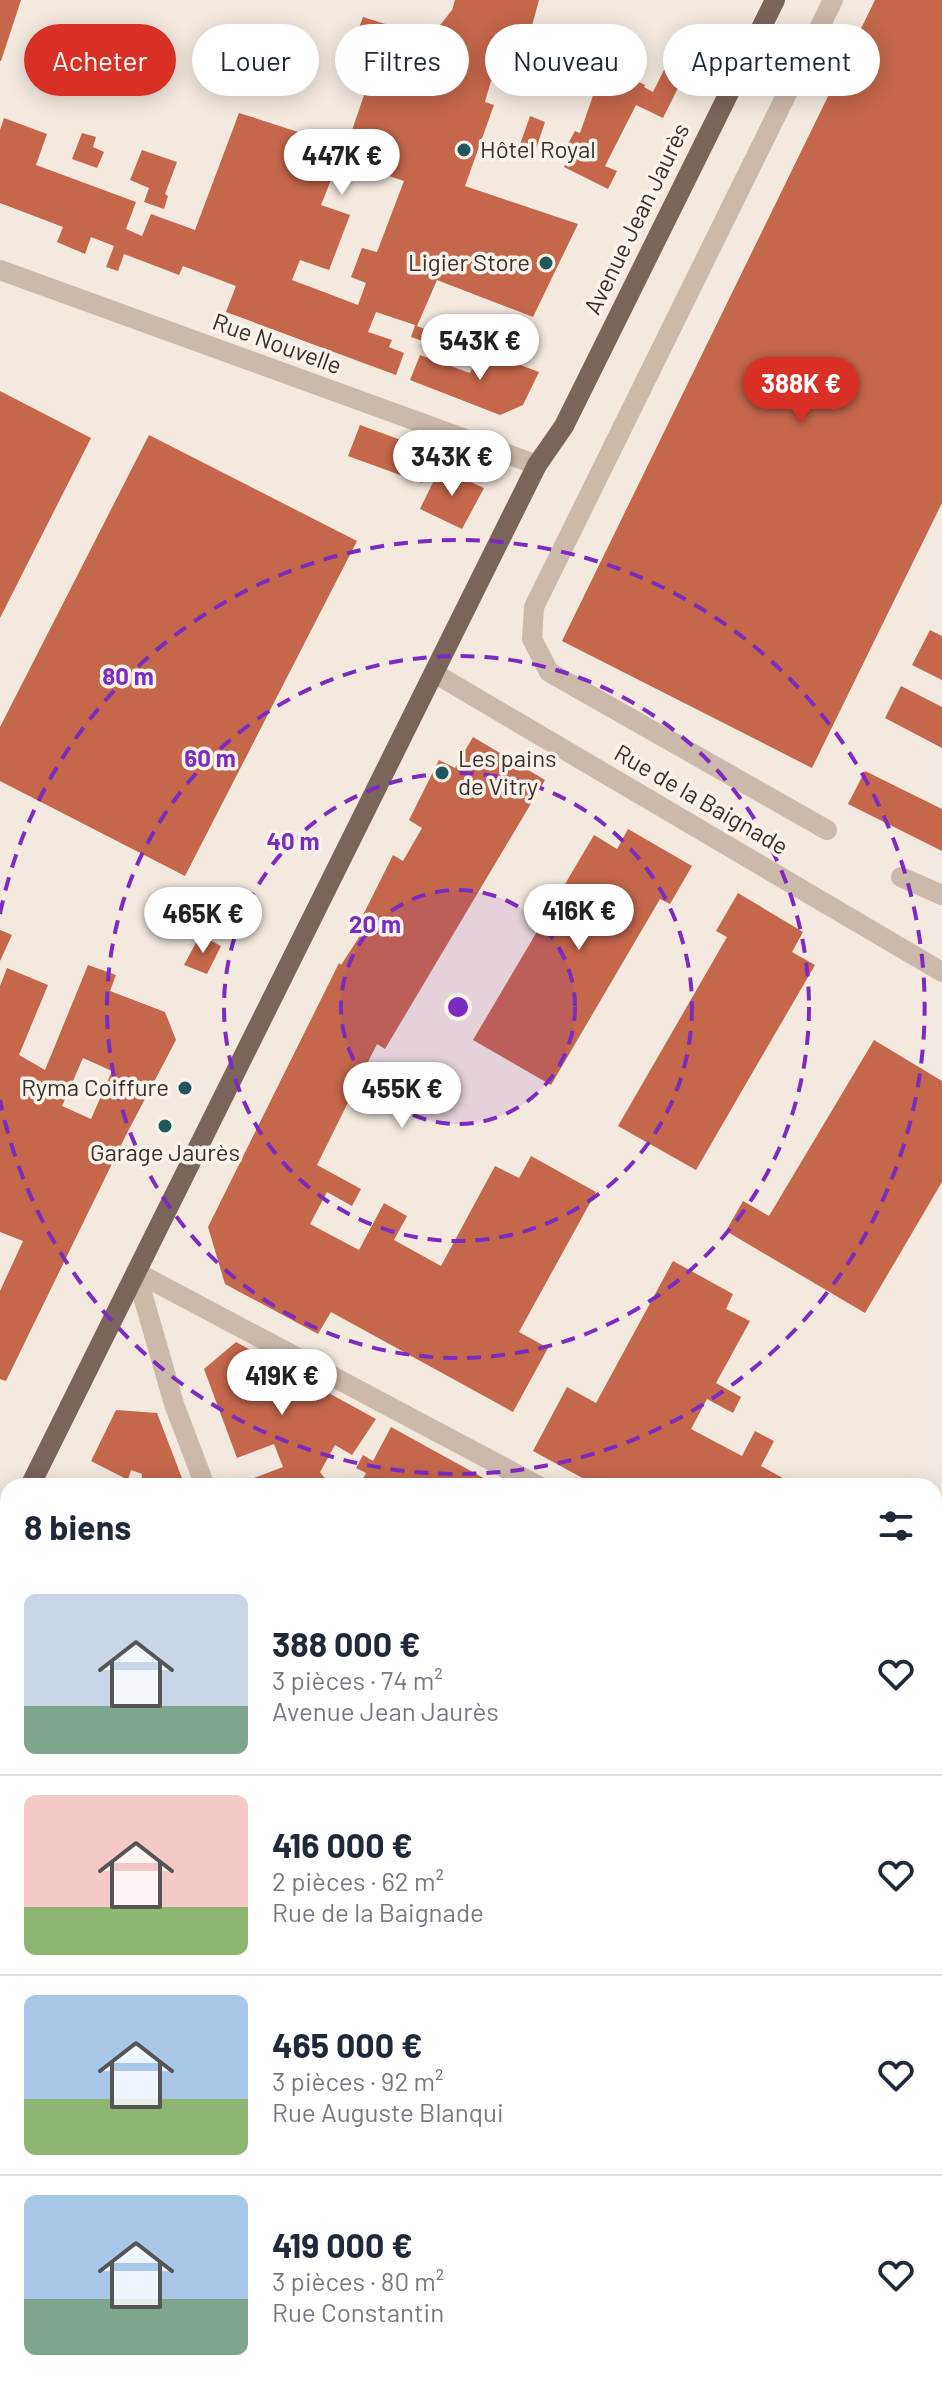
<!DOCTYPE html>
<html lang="fr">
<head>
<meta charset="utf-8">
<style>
  :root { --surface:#fff; --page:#f6f6f7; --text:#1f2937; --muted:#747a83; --line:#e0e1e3; --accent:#d93025 }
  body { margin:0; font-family:Barlow,sans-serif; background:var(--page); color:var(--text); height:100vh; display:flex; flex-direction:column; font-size:30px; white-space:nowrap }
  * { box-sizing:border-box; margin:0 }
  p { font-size:26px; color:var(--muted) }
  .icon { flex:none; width:44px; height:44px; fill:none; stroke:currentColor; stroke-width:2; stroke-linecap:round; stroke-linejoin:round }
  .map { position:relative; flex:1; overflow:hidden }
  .side { position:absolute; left:0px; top:1478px; width:942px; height:914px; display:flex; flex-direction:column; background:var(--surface); border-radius:24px 24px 0 0; box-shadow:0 4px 20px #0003 }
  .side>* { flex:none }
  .guide { position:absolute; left:24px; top:24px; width:894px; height:72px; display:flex; gap:16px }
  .price { position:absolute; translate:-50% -68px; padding:0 18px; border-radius:28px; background:#fff; color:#222; font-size:26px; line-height:52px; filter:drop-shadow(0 2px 4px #0008) }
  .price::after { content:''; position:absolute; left:50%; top:48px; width:24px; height:18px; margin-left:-12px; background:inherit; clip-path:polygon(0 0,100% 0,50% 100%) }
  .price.active { background:var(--accent); color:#fff }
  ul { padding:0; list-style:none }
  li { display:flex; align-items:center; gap:24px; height:200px; padding:0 24px }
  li+li { border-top:2px solid var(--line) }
  li span { display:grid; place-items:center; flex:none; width:224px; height:160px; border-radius:12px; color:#555 }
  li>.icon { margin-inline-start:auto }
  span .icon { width:96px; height:96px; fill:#fffc; stroke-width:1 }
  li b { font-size:34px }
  h2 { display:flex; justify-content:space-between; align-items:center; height:96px; padding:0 24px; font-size:34px }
  .pill { padding:0 28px; border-radius:36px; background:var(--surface); box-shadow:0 4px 20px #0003; font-size:28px; line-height:72px }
  .pill.active { background:var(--accent); color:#fff }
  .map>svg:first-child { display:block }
</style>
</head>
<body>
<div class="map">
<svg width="942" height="2391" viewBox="0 0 942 2391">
  <rect width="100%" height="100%" fill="#f3e9df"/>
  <path fill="#c4674b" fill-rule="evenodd" d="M0,0H21L1,61H0Z
    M455,0H539L529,37L510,60L502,84L491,81L485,102L494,105L465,186L578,224L533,317L437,280L417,326L435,333L431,344L411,337L415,325L376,312L368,332L392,340L389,347L404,353L396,375L226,312L236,286L183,266L179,275L124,254L118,271L106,267L114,246L91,237L85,254L57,242L63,227L0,203V130L4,118L47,134L36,165L136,202L126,229L142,236L151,214L195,230L239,113L252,117L344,147L321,205L350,215L329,270L300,260L292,280L358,305L366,283L351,277L362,248L377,252L404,181L389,176L394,164L346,148L378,54L352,46L363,17L430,38L452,10Z
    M875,0H942V503L812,768L562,641Z
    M570,39L589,46L575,83L557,77Z
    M604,65L645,85L644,87L653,92L664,70L684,76L663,118L636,105L605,166L617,171L608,189L564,167L574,147L568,144L575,131L580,133L596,87L587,83L592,67L602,70Z
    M530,116L545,122L533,158L517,153Z
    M82,133L96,137L93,147L104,152L97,168L72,159Z
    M142,150L177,162L165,194L168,196L164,209L144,202L149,188L130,180Z
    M485,352L539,372L523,405L500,415L410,380L420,355L470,373L476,359L483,362Z
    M0,391L91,438L0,618Z
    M360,425L436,453L422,483L348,456Z
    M149,435L357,541L185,876L0,781V727Z
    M440,468L484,488L462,529L420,509Z
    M930,630L942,636V680L912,665Z
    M901,686L942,707V748L885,718Z
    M473,737L545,780L385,1049L377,1044L317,1165L361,1189L352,1206L327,1192L310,1224L359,1250L384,1203L407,1216L394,1240L441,1266L495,1166L519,1178L531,1156L596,1192L519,1332L548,1348L513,1412L331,1312L318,1334L225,1284L208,1227L339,963L341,965L371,919L363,915L393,855L403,861L422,828L409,820L439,760L455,768Z
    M865,771L942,809V851L848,804Z
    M628,829L692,866L670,904L660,899L551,1085L473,1040L594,835L617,849Z
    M738,893L803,932L792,952L815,965L696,1170L618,1126L727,937L716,931Z
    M0,930L12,935L0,961Z
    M200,935L221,946L207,974L184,965Z
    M88,965L116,975L110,991L165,1012L176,1040L126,1135L6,1381L0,1379V1291L23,1241L0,1232V986L7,968L48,985L19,1055L45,1070ZM83,1058L112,1071L91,1119L62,1106Z
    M874,1040L942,1081V1182L865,1313L726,1231L743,1201L769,1216Z
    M673,1261L733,1294L726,1309L750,1321L716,1383L741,1397L733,1413L707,1399L691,1429L742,1456L755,1431L774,1441L761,1466L797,1486H597L533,1451L567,1387L596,1403Z
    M236,1342L376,1419L352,1455L335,1445L320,1472L331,1486H248L246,1481L283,1467L274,1444L237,1458L204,1369Z
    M116,1410L157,1413L185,1486H141L142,1474L131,1470L128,1480L91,1461Z
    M391,1427L411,1438L498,1486H413L400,1478L395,1486H359L366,1473L356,1468L363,1455L373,1461Z
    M8,1626V1736L0,1752V1644Z
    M934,1723L942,1728V1775L934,1770Z
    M0,1754L8,1757V1814L0,1810Z
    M934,1787L942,1792L941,1817L934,1813Z
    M0,1868L8,1872V1894L0,1890Z
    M934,1913L942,1917V1961L938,1958L934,1964Z
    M0,1914L8,1918V1982L0,1978Z
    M0,1982L8,1986V2001L5,2008L0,2006Z
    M934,2007L942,2012V2142L934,2152Z
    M0,2120L8,2124V2146L0,2142Z
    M0,2226L8,2230V2274L0,2270Z
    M0,2312L8,2316V2363L0,2359Z
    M37,2384H117L122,2386L120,2391H33Z
    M144,2384H294L276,2391H134L132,2385Z
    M580,2384H677L658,2391H583Z
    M685,2384H821L831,2391H748L740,2385L742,2390L740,2391H667Z"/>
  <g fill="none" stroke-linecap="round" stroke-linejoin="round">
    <path stroke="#cbb9ab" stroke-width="20" d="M0,270L537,465
      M434,673L942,972
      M827,830L549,672L532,639L534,607L833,0
      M901,877L942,895
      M136,1272L539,1486
      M136,1272L174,1404L205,1486
      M934,1693L942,1698
      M546,2384L549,2391
      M359,2391L377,2384"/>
    <path stroke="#7a655b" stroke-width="20" d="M30,1486L537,465L564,426L775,0
      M0,1547L8,1531"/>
  </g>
  <circle cx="458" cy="1007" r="117" fill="#7b2cbf" fill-opacity=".12"/>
  <g fill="none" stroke="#7b2cbf" stroke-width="4" stroke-dasharray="14 10">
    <circle cx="458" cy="1007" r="117"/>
    <circle cx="458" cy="1007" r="234"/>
    <circle cx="458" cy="1007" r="351"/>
    <path d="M0 914A467 467 0 1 1 0 1100"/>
  </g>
  <g fill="#20575a" stroke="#faf3eb" stroke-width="3">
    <circle cx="464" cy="150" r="8"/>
    <circle cx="546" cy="263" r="8"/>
    <circle cx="442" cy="773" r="8"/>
    <circle cx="185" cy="1088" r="8"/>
    <circle cx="165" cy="1126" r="8"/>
  </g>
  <g text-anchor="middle" stroke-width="7" stroke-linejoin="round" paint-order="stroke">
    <g font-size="24" fill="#392e2a" stroke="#faf3eb" text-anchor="start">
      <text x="480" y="158">Hôtel Royal</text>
      <text x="530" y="271" text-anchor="end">Ligier Store</text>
      <text x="458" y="767">Les pains<tspan x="458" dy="28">de Vitry</tspan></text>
      <text x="169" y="1096" text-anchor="end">Ryma Coiffure</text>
      <text x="165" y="1161" text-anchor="middle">Garage Jaurès</text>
    </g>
    <g font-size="24" fill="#392e2a" stroke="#faf3eb">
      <text transform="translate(637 219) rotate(-64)" y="8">Avenue Jean Jaurès</text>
      <text transform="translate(277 344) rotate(20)" y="8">Rue Nouvelle</text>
      <text transform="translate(701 800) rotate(30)" y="8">Rue de la Baignade</text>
    </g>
  </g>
  <circle cx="458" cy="1007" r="12" fill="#7b2cbf" stroke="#faf3eb" stroke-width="4"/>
  <g font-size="24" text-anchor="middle" font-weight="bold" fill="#7b2cbf" stroke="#faf3eb" stroke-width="7" stroke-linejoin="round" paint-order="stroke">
    <text x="128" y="685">80 m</text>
    <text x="210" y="767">60 m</text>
    <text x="293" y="850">40 m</text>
    <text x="375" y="933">20 m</text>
  </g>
</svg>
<b class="price" style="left:342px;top:197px">447K €</b>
<b class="price" style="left:480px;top:382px">543K €</b>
<b class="price active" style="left:801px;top:425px">388K €</b>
<b class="price" style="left:452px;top:498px">343K €</b>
<b class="price" style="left:579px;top:952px">416K €</b>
<b class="price" style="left:203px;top:955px">465K €</b>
<b class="price" style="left:402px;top:1130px">455K €</b>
<b class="price" style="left:282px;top:1417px">419K €</b>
<div class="guide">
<a class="pill active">Acheter</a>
<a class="pill">Louer</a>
<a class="pill">Filtres</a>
<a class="pill">Nouveau</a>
<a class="pill">Appartement</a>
</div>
<section class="side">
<h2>8 biens<svg class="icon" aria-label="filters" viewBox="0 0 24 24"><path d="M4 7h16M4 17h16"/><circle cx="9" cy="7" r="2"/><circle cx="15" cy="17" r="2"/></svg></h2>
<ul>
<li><span style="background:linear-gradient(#c9d6e8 70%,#7fa58c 0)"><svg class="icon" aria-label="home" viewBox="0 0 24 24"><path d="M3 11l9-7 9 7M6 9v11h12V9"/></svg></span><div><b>388 000 €</b><p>3 pièces · 74 m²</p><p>Avenue Jean Jaurès</p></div><svg class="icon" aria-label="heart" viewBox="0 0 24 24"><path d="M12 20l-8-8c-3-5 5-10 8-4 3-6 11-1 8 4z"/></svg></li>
<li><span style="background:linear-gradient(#f6c9c9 70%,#8fb573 0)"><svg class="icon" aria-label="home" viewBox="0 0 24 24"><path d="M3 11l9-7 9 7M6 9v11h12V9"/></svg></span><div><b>416 000 €</b><p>2 pièces · 62 m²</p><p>Rue de la Baignade</p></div><svg class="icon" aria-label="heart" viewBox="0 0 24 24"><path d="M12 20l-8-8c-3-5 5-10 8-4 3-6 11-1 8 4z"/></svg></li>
<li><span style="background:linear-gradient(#a9c7e8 65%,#8fb573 0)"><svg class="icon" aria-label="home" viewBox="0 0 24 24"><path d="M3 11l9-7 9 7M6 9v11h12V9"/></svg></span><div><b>465 000 €</b><p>3 pièces · 92 m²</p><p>Rue Auguste Blanqui</p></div><svg class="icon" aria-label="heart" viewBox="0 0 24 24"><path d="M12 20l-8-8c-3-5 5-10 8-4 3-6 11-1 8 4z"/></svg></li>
<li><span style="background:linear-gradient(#a9c7e8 65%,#7fa58c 0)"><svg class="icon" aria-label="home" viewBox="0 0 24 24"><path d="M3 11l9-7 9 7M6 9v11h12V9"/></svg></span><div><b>419 000 €</b><p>3 pièces · 80 m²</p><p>Rue Constantin</p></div><svg class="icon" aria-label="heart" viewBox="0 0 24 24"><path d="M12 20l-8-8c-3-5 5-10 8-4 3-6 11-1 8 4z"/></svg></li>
</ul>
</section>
</div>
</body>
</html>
